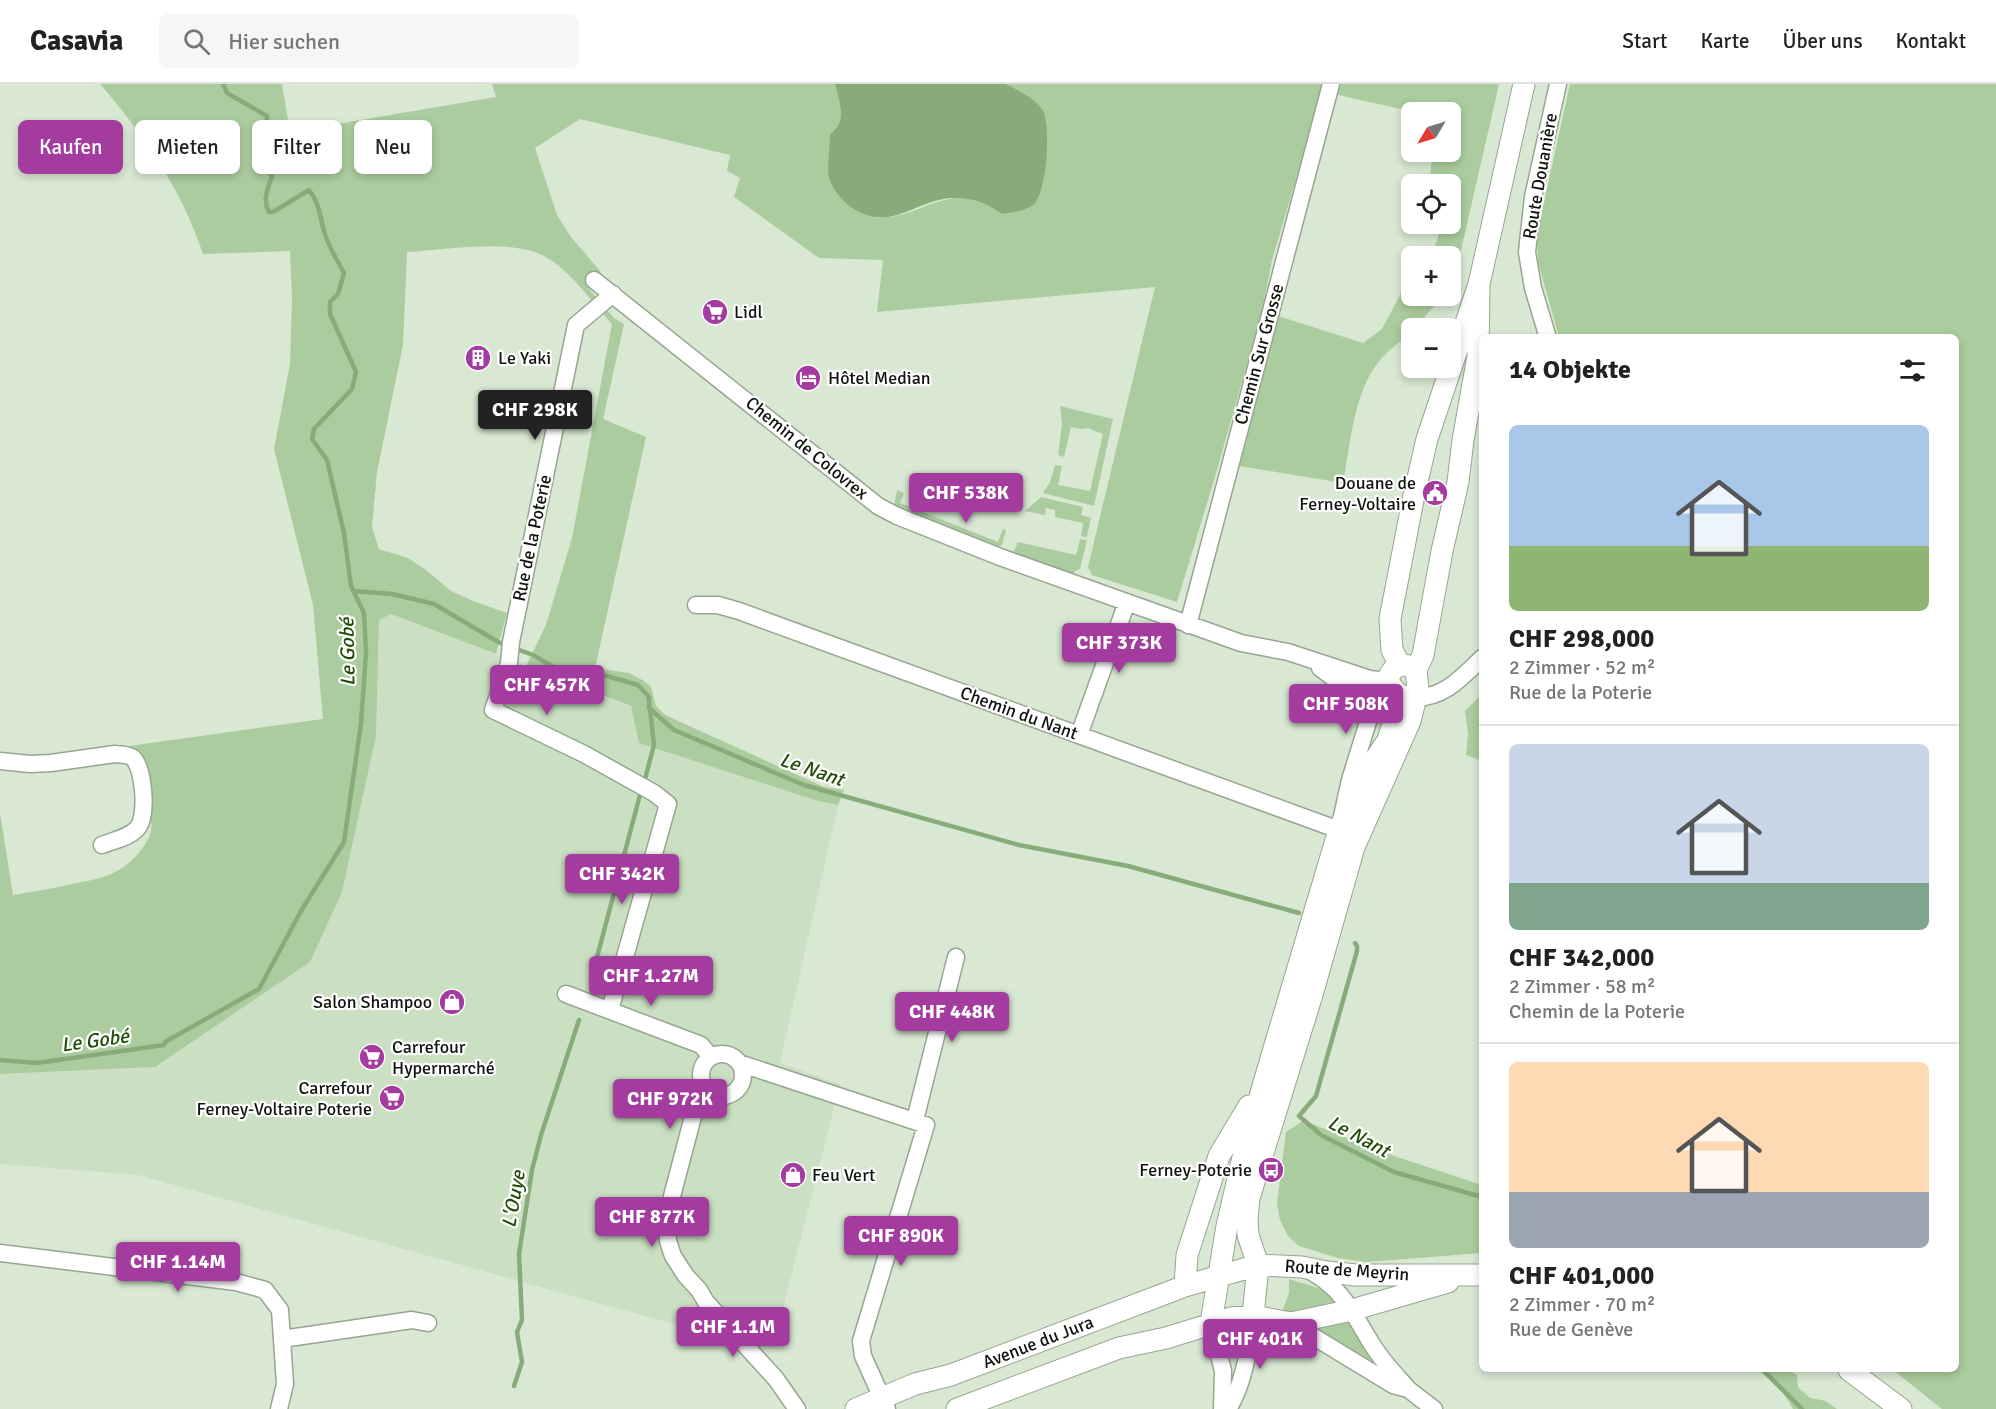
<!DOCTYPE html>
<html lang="de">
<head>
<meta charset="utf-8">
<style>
  :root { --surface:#fff; --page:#f6f6f6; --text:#222; --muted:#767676; --line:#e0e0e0; --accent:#a43c9f }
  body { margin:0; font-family:Signika,sans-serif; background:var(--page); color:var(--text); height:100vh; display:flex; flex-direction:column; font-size:22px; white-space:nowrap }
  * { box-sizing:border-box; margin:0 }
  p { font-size:20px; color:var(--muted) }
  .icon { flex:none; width:33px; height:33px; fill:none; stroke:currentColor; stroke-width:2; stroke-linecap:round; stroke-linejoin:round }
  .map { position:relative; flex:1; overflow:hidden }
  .side { position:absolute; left:1479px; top:250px; width:480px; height:1038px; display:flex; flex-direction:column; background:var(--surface); border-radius:9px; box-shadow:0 3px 9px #0003 }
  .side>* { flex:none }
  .top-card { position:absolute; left:18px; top:36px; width:570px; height:54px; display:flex; gap:12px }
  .needle { width:39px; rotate:232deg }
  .fabs { position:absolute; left:1401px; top:18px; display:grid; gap:12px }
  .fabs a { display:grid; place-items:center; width:60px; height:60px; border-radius:9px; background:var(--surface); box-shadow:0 3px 9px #0003; font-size:30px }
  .price { position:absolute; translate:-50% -51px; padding:0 14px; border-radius:6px; background:var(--accent); color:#fff; font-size:20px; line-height:39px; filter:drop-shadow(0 2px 3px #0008) }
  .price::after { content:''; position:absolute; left:50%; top:36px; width:18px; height:14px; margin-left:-9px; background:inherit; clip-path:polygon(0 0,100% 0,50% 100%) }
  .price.on { background:#222; color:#fff }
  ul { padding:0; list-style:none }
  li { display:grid; align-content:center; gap:12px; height:318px; padding:0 30px }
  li+li { border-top:2px solid var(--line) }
  li span { display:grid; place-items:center; height:186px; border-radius:9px; color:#555 }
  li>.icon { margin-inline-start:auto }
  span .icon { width:108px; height:108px; fill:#fffc; stroke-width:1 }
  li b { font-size:26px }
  h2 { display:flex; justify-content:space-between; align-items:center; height:72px; padding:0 30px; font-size:26px }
  .pill { padding:0 21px; border-radius:9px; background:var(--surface); box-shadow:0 3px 9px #0003; font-size:21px; line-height:54px }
  .pill.on { background:var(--accent); color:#fff }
  header { display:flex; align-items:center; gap:36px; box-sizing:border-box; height:84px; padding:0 30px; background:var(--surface); border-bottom:2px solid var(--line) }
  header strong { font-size:28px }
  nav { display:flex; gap:33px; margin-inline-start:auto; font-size:21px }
  .search { width:420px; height:54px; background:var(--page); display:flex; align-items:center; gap:15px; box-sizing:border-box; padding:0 21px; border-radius:9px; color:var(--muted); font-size:22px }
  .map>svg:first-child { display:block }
</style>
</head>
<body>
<header>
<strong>Casavia</strong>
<div class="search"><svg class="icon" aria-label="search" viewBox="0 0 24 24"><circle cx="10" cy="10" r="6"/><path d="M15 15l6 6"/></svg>Hier suchen</div>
<nav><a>Start</a><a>Karte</a><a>Über uns</a><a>Kontakt</a></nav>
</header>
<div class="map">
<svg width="1996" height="1325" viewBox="0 0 1996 1325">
  <rect width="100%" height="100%" fill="#d8e8d2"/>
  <path fill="#cbe0c3" d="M391,530L631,623L818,717L838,721L780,979L840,1000L773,1264L741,1230L706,1249L138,1091L0,1080V990L155,983L342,808L376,652L379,536Z"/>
  <path fill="#abcc9e" d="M100,0H282L290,48L496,13L492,0H835C839,18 848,38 830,50L829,95L876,134C884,133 892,133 900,131C928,123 957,104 987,119C992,122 998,127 1003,130L1028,12L1006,0H1324L1272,176L1262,227L1215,393L1177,518L1092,491L1088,483L1155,203L877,228L883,176L819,174L734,113L740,94L727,87L730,71L580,35L535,64L557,131L571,153L601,188L588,204L614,234L624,240L603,335L646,353L595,584L629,589L644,597L651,603L656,622L665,631L824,703L844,706L838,721L818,717L639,659L631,622L526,582L546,541L572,454L612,240C593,219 569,185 544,172C510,154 445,166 407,168L403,261L377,388L372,443L379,465L408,474L426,486L451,507L473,517L507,529L496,570L391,530L379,536L376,652L342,808L310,878L155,983L0,990V729L13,811C31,808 50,805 68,801C101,794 123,792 144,762C151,751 153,745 150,732L122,663L323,635L313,521L274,365L290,280L292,212L290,167L203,170C182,106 144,51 100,0Z
    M1338,0H1499L1460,171L1451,199L1450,172H1432L1442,140H1450V100H1429L1433,68H1450V28H1414L1334,10Z
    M1570,0H1996V1325H1942L1893,1286H1956V254L1559,253L1538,178L1537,150Z
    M1409,194H1411L1412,212H1443L1415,244H1412L1411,248C1402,257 1389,265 1380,276C1353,309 1351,358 1343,399L1239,382L1275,231L1363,259L1382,245Z
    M1060,322L1113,335L1094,422L1043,409L1050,398L1055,381L1062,382L1058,401L1090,407L1103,350L1088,344L1081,345L1071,343L1064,373L1058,371L1062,340Z
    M897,406L904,409L900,419L998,458L1003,445L1006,446L1002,461L998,463L897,425L894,422Z
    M1041,413L1083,423L1081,431L1091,434L1087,453L1081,452L1083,439L1055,433V426L1046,424L1045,431L1025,427Z
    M1080,455L1087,456L1080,485L1075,487L1074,490L1013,469L1018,458L1076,471Z
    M1482,610V677L1466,671L1468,650L1465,627Z
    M1306,1035L1310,1039L1379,1067L1482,1101V1169L1366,1178L1338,1174L1299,1162L1288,1152L1280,1136L1277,1120L1286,1048Z
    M1289,1195C1313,1203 1323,1202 1340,1221L1297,1230L1282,1228L1289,1209Z
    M1350,1234L1392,1295L1311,1243Z
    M1759,1286H1789L1797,1291L1798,1303L1810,1314L1826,1317L1837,1325H1793L1784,1310Z"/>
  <path fill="#88ab7a" d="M835,0H1006C1019,7 1035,14 1043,27C1051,42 1047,110 1033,121C1025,127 1013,128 1002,130C985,118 973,113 951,114C914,117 891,148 854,125C844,119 834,107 830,97C826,87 830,62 830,50C848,38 839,18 835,0Z"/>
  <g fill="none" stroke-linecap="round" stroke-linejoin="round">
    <path stroke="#88ab7a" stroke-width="4.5" d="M353,507L392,510L434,520L500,559L533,571L567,591L607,592L638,601L649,613V624L674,646L804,701L1019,761L1128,782L1299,829
      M644,699L654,661L650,625
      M1355,859L1357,862V867L1316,1012L1299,1032L1321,1051L1394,1088L1482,1113
      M591,896L641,707
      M0,976L37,979L164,961L165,958L259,905L301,827L344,758L361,640L366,568L364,529L351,502L344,449L327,376L312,355L314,345L352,305L356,288L330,230V218L338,210L344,189C338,177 329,164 325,150C320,135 320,119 309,106L273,128H269C262,115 268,105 272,92C268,86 260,78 257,71C253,60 268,47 267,32L227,9L223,0
      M1763,1286L1802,1325
      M514,1302L522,1278L517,1248L522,1236L519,1170L532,1086L541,1051L579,936"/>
    <g stroke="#96a691" stroke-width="19">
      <path id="minor" d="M594,196L878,422L897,432L1000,473L1202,545L1241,559L1288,568L1370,595L1387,597
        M1548,254L1533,204L1527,168L1533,113L1558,0
        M696,521H718L739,527L1339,746L1350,696L1372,625C1370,606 1352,607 1340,599C1333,594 1327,589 1320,584
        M1188,541L1331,0
        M1415,614C1445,613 1461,594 1482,574
        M1079,651L1127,518
        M0,677L30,680L51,679L115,670C121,671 128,670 133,674C144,685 147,729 139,742C132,753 114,756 102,761
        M566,910L701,961L711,973
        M610,926L668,720L654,709L584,670L493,626L509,579L511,558L576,241L613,210
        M701 991a21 21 0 1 1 42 0a21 21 0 1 1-42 0Z
        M739,979L926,1041L861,1257L863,1272L887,1325
        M708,1006L695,1025L666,1135L668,1157L673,1172L686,1192L699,1206L706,1218L776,1295L797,1325
        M915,1036L956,873
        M0,1169L236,1198L265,1206L280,1226L285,1300L279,1325
        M1211,1239L1223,1287L1222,1325
        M1291,1239L1393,1301L1408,1305C1395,1290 1380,1275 1370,1257C1352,1228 1343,1205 1310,1187
        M282,1255L412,1236L428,1239
        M1408,1305L1434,1325
        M1228,1325C1244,1301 1250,1261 1253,1232"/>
    </g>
    <g stroke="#96a691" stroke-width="23">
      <path id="major" d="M1400,581L1392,566L1390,535L1414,411L1427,355L1479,200L1524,0
        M1411,583C1398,577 1391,586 1387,597L1398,610L1411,615
        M1185,1202L1187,1171L1219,1072L1249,1022
        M1253,1232L1258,1181L1248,1151L1247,1135L1249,1114L1311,914L1354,763L1410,637L1418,605L1416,586L1423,571L1442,467L1458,398L1463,356L1478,272L1479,200
        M1211,1239L1227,1142L1244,1069L1265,995L1339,746L1364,692L1388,656L1395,633L1398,610
        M1849,1286L1901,1325
        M856,1325L915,1300L951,1291L1185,1202L1258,1181L1302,1183L1327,1188L1356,1191H1482
        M957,1325L1119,1264L1166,1254L1231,1234L1253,1232L1291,1239L1352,1226L1448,1198"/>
    </g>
    <use href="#minor" stroke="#fff" stroke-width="16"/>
    <use href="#major" stroke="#fff" stroke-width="21"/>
  </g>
  <defs>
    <g id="supermarket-disc" transform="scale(1.35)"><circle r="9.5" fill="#a43c9f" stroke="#fff"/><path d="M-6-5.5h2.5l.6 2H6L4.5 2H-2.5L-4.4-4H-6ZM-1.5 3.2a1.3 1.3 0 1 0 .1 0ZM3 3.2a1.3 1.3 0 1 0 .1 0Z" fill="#fff"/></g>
    <g id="building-disc" transform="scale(1.35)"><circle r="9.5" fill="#a43c9f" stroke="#fff"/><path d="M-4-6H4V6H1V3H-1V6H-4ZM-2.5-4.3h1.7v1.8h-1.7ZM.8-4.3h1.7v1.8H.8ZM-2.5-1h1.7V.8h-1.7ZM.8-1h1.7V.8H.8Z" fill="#fff"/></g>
    <g id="hotel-disc" transform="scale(1.35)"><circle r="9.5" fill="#a43c9f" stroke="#fff"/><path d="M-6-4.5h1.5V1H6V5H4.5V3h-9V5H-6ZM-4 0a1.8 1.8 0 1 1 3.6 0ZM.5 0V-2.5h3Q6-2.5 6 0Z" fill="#fff"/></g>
    <g id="civic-disc" transform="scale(1.35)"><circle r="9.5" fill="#a43c9f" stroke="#fff"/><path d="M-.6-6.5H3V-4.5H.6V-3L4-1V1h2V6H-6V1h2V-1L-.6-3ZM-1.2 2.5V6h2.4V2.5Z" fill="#fff"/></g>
    <g id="shop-disc" transform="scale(1.35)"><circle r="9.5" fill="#a43c9f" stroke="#fff"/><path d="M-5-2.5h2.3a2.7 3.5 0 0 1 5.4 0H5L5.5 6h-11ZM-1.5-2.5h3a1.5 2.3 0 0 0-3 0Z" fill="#fff"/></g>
    <g id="bus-disc" transform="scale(1.35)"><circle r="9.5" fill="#a43c9f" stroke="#fff"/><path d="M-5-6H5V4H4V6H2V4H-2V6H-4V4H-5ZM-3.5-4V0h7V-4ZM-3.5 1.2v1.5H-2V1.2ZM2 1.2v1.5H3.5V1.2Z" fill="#fff"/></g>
  </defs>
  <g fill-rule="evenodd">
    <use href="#supermarket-disc" x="715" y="228"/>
    <use href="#building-disc" x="478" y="274"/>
    <use href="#hotel-disc" x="808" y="294"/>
    <use href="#civic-disc" x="1435" y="409"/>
    <use href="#shop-disc" x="452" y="918"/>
    <use href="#supermarket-disc" x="372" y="973"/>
    <use href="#supermarket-disc" x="392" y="1014"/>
    <use href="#bus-disc" x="1271" y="1086"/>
    <use href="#shop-disc" x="793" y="1091"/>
  </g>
  <g text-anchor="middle" stroke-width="4.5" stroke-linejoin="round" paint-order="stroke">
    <g font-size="18" fill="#0f140d" stroke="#fff">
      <text transform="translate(1540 92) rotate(-80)" y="6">Route Douanière</text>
      <text transform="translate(1259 270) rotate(-75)" y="6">Chemin Sur Grosse</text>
      <text transform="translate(807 364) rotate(39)" y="6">Chemin de Colovrex</text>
      <text transform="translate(532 454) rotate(-78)" y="6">Rue de la Poterie</text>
      <text transform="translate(1019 629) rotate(20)" y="6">Chemin du Nant</text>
      <text transform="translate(1347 1186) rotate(4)" y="6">Route de Meyrin</text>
      <text transform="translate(1038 1258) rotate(-21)" y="6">Avenue du Jura</text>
    </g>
    <g font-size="18" fill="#0f140d" stroke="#fff" text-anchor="start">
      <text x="734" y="234">Lidl</text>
      <text x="498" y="280">Le Yaki</text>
      <text x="828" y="300">Hôtel Median</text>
      <text x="1416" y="405" text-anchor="end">Douane de<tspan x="1416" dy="21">Ferney-Voltaire</tspan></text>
      <text x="432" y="924" text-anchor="end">Salon Shampoo</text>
      <text x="392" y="969">Carrefour<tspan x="392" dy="21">Hypermarché</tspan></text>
      <text x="372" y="1010" text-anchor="end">Carrefour<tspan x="372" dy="21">Ferney-Voltaire Poterie</tspan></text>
      <text x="1252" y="1092" text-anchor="end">Ferney-Poterie</text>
      <text x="812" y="1097">Feu Vert</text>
    </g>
    <g font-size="20" font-style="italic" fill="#214d06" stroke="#fff">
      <text transform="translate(347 568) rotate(-91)" y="7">Le Gobé</text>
      <text transform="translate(812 685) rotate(19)" y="7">Le Nant</text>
      <text transform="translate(95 956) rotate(-8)" y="7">Le Gobé</text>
      <text transform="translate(1359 1052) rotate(28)" y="7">Le Nant</text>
      <text transform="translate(513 1115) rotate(-80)" y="7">L'Ouye</text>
    </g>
  </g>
</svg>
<div class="fabs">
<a><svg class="needle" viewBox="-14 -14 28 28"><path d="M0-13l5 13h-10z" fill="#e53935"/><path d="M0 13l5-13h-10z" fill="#767676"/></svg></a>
<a><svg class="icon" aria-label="locate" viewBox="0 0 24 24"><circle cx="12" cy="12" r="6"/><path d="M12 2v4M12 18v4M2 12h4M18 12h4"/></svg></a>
<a>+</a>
<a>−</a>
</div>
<b class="price on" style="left:535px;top:357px">CHF 298K</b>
<b class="price" style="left:966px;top:440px">CHF 538K</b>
<b class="price" style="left:1119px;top:590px">CHF 373K</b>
<b class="price" style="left:547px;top:632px">CHF 457K</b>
<b class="price" style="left:1346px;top:651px">CHF 508K</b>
<b class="price" style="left:622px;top:821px">CHF 342K</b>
<b class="price" style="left:651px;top:923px">CHF 1.27M</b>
<b class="price" style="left:952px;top:959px">CHF 448K</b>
<b class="price" style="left:670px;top:1046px">CHF 972K</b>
<b class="price" style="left:652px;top:1164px">CHF 877K</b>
<b class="price" style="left:901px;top:1183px">CHF 890K</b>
<b class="price" style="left:178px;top:1209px">CHF 1.14M</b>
<b class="price" style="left:733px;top:1274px">CHF 1.1M</b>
<b class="price" style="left:1260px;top:1286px">CHF 401K</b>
<div class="top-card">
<a class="pill on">Kaufen</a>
<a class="pill">Mieten</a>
<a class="pill">Filter</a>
<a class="pill">Neu</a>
</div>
<section class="side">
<h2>14 Objekte<svg class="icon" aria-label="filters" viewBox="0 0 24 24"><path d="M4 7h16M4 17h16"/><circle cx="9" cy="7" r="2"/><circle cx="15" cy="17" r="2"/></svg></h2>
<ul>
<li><span style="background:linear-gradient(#a9c7e8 65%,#8fb573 0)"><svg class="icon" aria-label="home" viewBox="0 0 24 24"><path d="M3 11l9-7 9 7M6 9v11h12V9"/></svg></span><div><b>CHF 298,000</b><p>2 Zimmer · 52 m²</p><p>Rue de la Poterie</p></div></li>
<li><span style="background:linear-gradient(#c9d6e8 75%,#7fa58c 0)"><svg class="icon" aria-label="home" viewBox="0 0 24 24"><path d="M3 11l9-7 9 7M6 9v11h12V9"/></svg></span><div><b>CHF 342,000</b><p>2 Zimmer · 58 m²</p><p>Chemin de la Poterie</p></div></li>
<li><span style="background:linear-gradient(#ffd9b3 70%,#9aa5b1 0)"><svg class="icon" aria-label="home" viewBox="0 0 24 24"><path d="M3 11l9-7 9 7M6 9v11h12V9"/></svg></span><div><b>CHF 401,000</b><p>2 Zimmer · 70 m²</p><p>Rue de Genève</p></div></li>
</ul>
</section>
</div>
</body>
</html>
